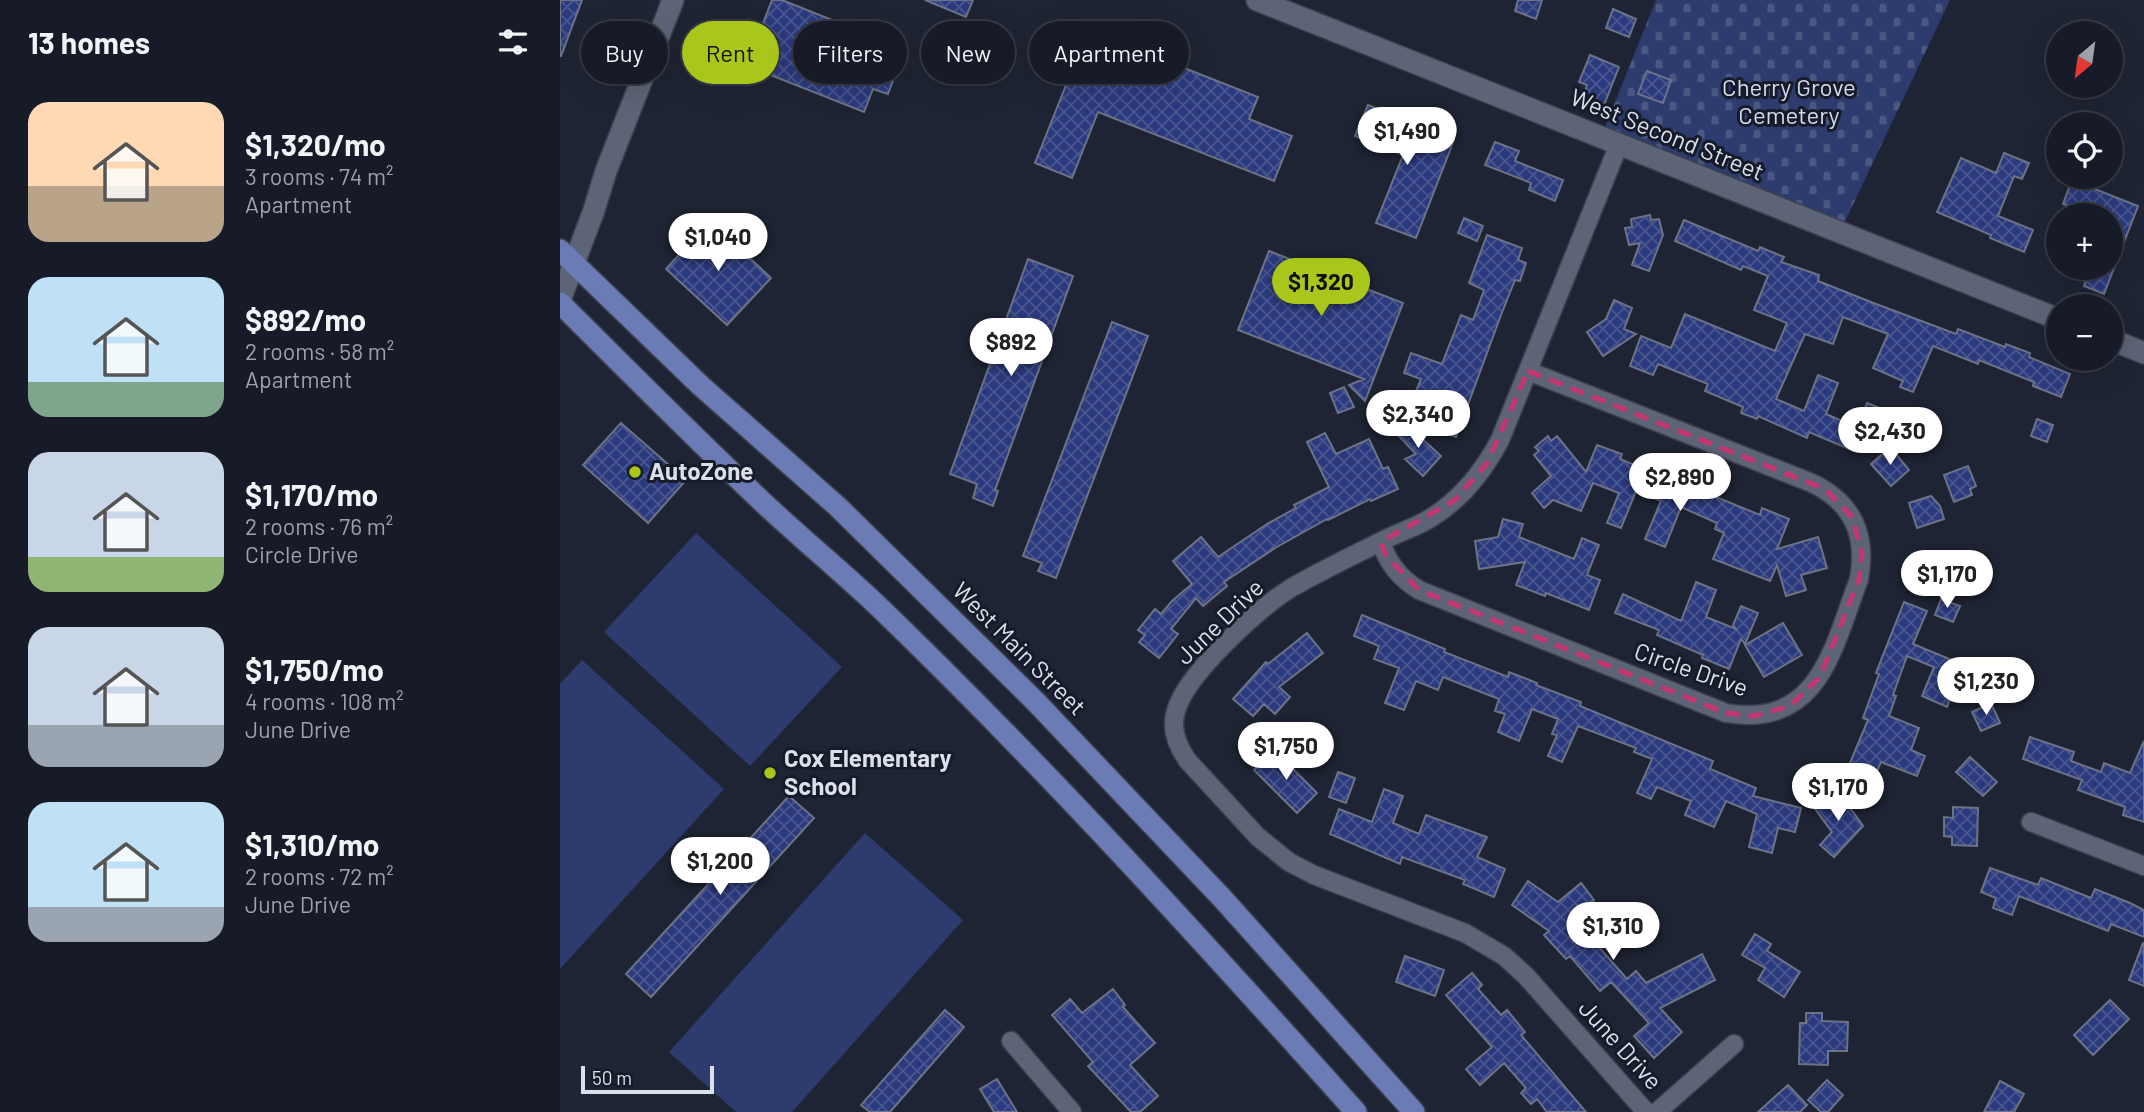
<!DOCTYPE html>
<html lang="en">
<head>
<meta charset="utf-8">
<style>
  :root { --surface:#171b27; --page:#242833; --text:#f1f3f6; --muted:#9ea1a7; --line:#363944; --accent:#a9c71a }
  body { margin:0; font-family:Barlow,sans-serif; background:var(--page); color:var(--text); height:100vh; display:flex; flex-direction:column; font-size:26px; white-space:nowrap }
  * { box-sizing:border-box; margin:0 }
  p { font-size:23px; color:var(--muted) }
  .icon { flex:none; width:38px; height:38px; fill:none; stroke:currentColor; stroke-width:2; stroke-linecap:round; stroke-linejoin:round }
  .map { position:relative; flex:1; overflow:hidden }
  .panel { display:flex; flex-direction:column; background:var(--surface); width:560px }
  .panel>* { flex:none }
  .banner { position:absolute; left:21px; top:21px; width:665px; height:63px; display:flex; gap:14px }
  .needle { width:46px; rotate:209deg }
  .controls { position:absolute; left:1486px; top:21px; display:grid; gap:14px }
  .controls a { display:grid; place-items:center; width:77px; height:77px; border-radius:50%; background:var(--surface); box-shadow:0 7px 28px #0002,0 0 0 2px var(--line); font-size:35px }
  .scale { position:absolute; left:21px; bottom:18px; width:133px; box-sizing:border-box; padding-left:7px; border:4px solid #dce0eb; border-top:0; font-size:19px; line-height:24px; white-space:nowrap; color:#dce0eb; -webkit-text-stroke:5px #161b2a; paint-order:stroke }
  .price { position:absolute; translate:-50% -60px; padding:0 16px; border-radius:24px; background:#fff; color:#222; font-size:23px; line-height:46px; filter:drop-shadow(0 2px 4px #0008) }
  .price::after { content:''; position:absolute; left:50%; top:42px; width:21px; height:16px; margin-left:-10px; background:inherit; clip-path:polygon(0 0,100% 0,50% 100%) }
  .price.current { background:var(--accent); color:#111 }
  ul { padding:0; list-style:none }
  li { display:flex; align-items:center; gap:21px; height:175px; padding:0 28px }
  li span { display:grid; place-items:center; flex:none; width:196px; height:140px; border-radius:21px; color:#555 }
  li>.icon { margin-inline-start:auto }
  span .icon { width:84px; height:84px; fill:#fffc; stroke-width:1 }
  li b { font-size:30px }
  h2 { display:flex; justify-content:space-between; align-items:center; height:84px; padding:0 28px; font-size:30px }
  .pill { padding:0 24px; border-radius:32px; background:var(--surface); box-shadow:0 7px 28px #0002,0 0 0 2px var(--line); font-size:24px; line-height:63px }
  .pill.current { background:var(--accent); color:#111 }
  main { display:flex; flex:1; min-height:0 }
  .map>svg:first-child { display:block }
</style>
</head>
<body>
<main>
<section class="panel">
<h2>13 homes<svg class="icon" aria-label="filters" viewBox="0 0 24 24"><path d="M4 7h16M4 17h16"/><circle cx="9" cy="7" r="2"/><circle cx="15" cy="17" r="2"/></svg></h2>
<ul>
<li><span style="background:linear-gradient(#ffd9b3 60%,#b9a48a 0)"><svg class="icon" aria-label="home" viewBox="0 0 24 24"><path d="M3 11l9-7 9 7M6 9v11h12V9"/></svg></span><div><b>$1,320/mo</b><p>3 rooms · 74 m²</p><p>Apartment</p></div></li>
<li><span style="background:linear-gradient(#bfe0f5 75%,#7fa58c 0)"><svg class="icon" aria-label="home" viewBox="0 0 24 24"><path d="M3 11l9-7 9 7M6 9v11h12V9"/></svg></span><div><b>$892/mo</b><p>2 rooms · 58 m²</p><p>Apartment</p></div></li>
<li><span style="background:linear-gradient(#c9d6e8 75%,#8fb573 0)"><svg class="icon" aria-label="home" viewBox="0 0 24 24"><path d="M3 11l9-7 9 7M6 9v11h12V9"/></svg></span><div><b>$1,170/mo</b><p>2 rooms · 76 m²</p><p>Circle Drive</p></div></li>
<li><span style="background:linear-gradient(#c9d6e8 70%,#9aa5b1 0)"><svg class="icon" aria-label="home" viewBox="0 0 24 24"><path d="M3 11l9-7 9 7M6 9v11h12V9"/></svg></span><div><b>$1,750/mo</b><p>4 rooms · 108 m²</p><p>June Drive</p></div></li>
<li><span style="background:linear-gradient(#bfe0f5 75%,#9aa5b1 0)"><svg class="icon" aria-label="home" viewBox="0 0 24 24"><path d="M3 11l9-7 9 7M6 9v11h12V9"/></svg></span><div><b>$1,310/mo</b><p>2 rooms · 72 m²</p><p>June Drive</p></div></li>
</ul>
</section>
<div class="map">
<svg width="1584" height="1112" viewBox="0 0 1584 1112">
  <defs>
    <pattern id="cemetery-stones" width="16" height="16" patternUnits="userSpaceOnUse" patternTransform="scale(1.75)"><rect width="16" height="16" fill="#2d3b6e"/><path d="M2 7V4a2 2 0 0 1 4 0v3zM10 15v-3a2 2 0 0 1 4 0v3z" fill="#4b5783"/></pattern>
    <pattern id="building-cross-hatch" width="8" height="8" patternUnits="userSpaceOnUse" patternTransform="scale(1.75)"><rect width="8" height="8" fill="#2b3a7e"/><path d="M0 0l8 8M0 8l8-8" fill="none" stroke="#495690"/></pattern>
  </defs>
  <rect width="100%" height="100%" fill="#1f2434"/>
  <path fill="#2d3b6e" d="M136,533L282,667L190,766L44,632Z
    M22,660L164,789L0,969V684Z
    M305,833L403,920L232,1112H176L109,1052Z"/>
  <path fill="url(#cemetery-stones)" d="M1096,0H1390L1280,232L1041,137Z"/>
  <path fill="url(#building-cross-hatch)" stroke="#6c7386" stroke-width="2" d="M0,0H22L1,56H0Z
    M212,0H222L330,43L320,68L335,75L328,94L313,89L304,112L198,70L190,57Z
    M365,0H413L406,17Z
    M958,0H982L976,19L955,11Z
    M1053,9L1076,19L1069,37L1046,28Z
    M571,47L698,97L689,119L732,136L714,181L538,112L512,178L475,163L520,50L563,67Z
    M1030,55L1059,67L1044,105L1023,97L1027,85L1019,82Z
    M1087,71L1111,80L1103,103L1078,94Z
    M808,105L894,140L856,238L816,223L843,155L795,136Z
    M935,142L959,151L955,161L1003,180L995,201L969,190L971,183L925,165Z
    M1444,153L1469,163L1462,179L1454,176L1438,216L1473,230L1464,252L1430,238L1431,235L1377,212L1401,158L1436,173Z
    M1512,180L1578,206L1544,294L1524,286L1531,268H1550V215H1533L1503,204Z
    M1090,215L1091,220L1099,219L1103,235L1089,271L1072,265L1080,243L1069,245L1065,228L1072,227L1071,219Z
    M904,218L923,226L917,241L898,233Z
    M1124,220L1198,251L1200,247L1224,257L1221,262L1259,275L1258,281L1316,304L1396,334L1398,329L1445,347L1446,344L1470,353L1469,357L1510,374L1501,397L1473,386L1474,382L1419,360L1418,364L1373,346L1353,392L1340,387L1343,381L1313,368L1328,334L1283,317L1273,344L1245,334L1216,399L1244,411L1258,375L1278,383L1266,414L1298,428L1289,449L1249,432L1247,438L1198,416L1197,419L1181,413L1183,407L1145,391L1148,384L1098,364L1093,375L1070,366L1081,336L1111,348L1125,314L1215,351L1227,323L1194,310L1208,276L1183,266L1181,270L1115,241Z
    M150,221L211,278L167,325L106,269Z
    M927,235L962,248L958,260L966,263L960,281L955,280L941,315L896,437L848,418L865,400L854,396L861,379L844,373L851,353L882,364L901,315L913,320L924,290L909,283Z
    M709,251L843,303L805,401L789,385L804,379L678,330Z
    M468,259L513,276L435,490L438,491L433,506L413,498L417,484L390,474Z
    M1054,300L1072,308L1064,329L1076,334L1043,356L1027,332L1046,319Z
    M552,322L588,336L496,578L478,571L482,563L463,556Z
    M784,387L794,407L778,413L770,393Z
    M1307,403L1325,410L1317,432L1299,426Z
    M1477,419L1493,425L1487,442L1471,436Z
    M844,422L881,456L863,476L845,459L856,454L835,432Z
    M61,423L126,480L88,523L23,465Z
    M765,433L776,454L809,439L823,469L828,467L838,489L811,501L810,499L768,520L767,519L715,548L664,582L667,586L643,606L636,598L611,629L618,634L599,658L579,642L585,635L578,630L595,609L601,614L612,601L632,584L613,561L641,537L658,557L707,524L736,508L734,505L769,487L747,442Z
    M988,436L991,441L997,436L1026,472L1037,445L1062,454L1060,459L1116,483L1117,481L1200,515L1202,508L1229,519L1217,549L1258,537L1267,568L1241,575L1246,590L1226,596L1217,565L1210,581L1153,559L1164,533L1155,529L1157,523L1121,507L1105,547L1085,539L1101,501L1076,491L1061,528L1047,523L1059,493L1033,483L1021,511L993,500L984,508L972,493L991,476L974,455L979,451L975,447Z
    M1330,447L1349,470L1331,486L1311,464Z
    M1408,466L1416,486L1410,489L1412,495L1394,502L1384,475Z
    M1371,496L1380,506L1384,519L1357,528L1349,503Z
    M943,519L963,524L959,537L1014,559L1022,538L1039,545L1027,575L1040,580L1029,610L986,593L985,596L956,585L965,562L919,569L915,541L938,537Z
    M1354,553L1378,554L1376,583L1352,582Z
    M1136,582L1156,590L1146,617L1176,629L1173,625L1181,606L1198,613L1185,644L1181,639L1169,669L1142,658L1143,655L1097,635L1099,630L1055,613L1063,594L1121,621Z
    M1381,599L1400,606L1393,622L1375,615Z
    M1344,602L1367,611L1353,644L1404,665L1387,707L1362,696L1374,667L1347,656L1333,695L1336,696L1329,716L1359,728L1351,750L1365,756L1357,776L1321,762L1313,780L1287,770L1308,720L1303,718L1319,674L1316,673Z
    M802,615L885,649L884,652L948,677L949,672L977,683L976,685L1021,702L1020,706L1153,761L1150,769L1196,788L1193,796L1241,808L1235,832L1218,828L1212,853L1189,847L1197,814L1166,801L1154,827L1125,815L1131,801L1097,787L1091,799L1077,793L1092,759L1074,752L1076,748L1018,726L1002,762L988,756L997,735L992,734L998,719L972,709L959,741L938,732L945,714L935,711L939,699L883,677L878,690L856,681L844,710L825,703L839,668L814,659L819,646L794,636Z
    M1223,623L1242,655L1204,677L1185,645Z
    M747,633L763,653L719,687L730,697L715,714L704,704L693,716L673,699L706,662L708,664Z
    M1431,703L1440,723L1421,731L1412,712Z
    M1470,737L1514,752L1511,761L1541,772L1544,763L1570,773L1584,741V822L1563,815L1565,807L1518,790L1522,780L1463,759Z
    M714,750L757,793L737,813L694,770Z
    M1410,757L1437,782L1423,796L1396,772Z
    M778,772L795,778L786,803L769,797Z
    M824,789L843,796L833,823L859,834L866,815L927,837L917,857L945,869L934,897L903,884L905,880L842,857L840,864L770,834L779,809L812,822Z
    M1279,792L1303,826L1274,857L1260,845L1272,832L1255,809Z
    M229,796L254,818L91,997L66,974Z
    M1393,807L1418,808L1417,846L1392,845V837L1384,836V817L1393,818Z
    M1430,868L1478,885L1481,878L1531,898L1535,889L1570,903L1584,910V937L1551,924L1548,931L1459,896L1452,915L1433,908L1436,898L1421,892Z
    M968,881L998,902L1021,883L1034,900L1024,908L1041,927L1030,937L1067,979L1076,971L1086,983L1142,954L1155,980L1100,1008L1122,1032L1094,1058L1074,1036L1089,1023L1051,982L1040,991L1010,956L1006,959L984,935L989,931L952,905Z
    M1195,934L1211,944L1207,951L1240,972L1224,997L1198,980L1205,968L1182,955Z
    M1583,943H1584V986L1569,980Z
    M845,956L884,970L875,996L836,982Z
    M912,973L922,985L918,989L941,1015L947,1010L965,1032L961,1035L1026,1112H987L977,1099L971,1104L961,1093L966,1088L944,1063L920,1085L906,1069L932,1047L886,995Z
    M553,989L565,1005L563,1007L595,1043L570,1065L598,1096L580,1112H571L528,1066L533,1062L492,1015L510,999L522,1013Z
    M1550,1000L1569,1019L1533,1055L1514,1035Z
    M385,1010L404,1027L330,1112H310L301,1105Z
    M1246,1013H1262V1021L1288,1022L1287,1051H1268V1065L1239,1064L1240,1023H1246Z
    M437,1079L457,1112H434L420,1089Z
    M1267,1080L1283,1095L1268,1112H1261L1248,1100Z
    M1440,1081L1464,1094L1454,1112H1424Z
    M1228,1085L1247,1105L1240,1112H1198Z"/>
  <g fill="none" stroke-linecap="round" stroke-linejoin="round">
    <g stroke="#3c404d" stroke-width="21">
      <path id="minor" d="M1059,144L940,440C923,472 901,500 869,519C856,527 840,532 826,539C794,555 762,570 731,588C698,609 626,674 616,711C610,729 618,747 628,761L698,837L729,862L754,875L905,933L944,956L966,976L1086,1112
        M821,542C828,564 840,578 859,590L1166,713C1259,729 1273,648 1299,579C1307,535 1293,503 1252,483L968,371
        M1471,822L1584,866
        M451,1041L512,1112
        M1097,1112L1174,1044"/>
    </g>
    <g stroke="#3c404d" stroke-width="24">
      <path id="tertiary" d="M0,300L33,213L46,171L113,0"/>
    </g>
    <g stroke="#3c404d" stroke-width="24">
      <path id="secondary" d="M697,0L1498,319
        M1550,339L1584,353"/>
    </g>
    <g stroke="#3c404d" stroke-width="24">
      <path id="primary" d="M0,250L141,386L277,506L475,701L662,898L854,1112
        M0,303C63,366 126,429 191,491C232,531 277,567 318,606C485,767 641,939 796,1112"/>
    </g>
    <use href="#minor" stroke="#5d6477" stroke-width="18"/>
    <use href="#tertiary" stroke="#5d6477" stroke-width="21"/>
    <use href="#secondary" stroke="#5d6477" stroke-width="21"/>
    <use href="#primary" stroke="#6a7bb5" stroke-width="21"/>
  </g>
  <path fill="none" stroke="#c63671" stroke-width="5" stroke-dasharray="14 9" stroke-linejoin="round" d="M968,371L1265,489L1292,517L1302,553L1299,579L1260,677L1230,706L1194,716L1166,713L859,590L826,556L821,542L895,500L927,463Z"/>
  <g fill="#a9c71a" stroke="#161b2a" stroke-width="2.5">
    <circle cx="75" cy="472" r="7"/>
    <circle cx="210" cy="773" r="7"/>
  </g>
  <g text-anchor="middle" stroke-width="6" stroke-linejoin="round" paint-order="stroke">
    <g font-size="24" fill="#d3daee" stroke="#161b2a">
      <text x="1229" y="96">Cherry Grove<tspan x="1229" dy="28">Cemetery</tspan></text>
    </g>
    <g font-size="24" fill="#dce0eb" stroke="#161b2a">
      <text transform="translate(1107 135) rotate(22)" y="8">West Second Street</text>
      <text transform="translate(660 622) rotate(-44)" y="8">June Drive</text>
      <text transform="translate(459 649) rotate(45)" y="8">West Main Street</text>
      <text transform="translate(1131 670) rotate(19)" y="8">Circle Drive</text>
      <text transform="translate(1060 1045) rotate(48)" y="8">June Drive</text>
    </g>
    <g font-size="24" font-weight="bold" fill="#dce0eb" stroke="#161b2a" text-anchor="start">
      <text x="89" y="480">AutoZone</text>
      <text x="224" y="767">Cox Elementary<tspan x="224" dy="28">School</tspan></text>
    </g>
  </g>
</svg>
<div class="controls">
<a><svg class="needle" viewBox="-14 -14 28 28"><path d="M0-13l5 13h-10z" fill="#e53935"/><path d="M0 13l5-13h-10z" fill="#9ea1a7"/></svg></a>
<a><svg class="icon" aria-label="locate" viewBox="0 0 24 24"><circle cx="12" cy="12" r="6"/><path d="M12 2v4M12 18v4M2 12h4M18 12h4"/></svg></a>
<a>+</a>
<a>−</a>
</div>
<div class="scale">50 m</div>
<b class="price" style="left:847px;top:167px">$1,490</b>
<b class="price" style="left:158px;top:273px">$1,040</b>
<b class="price current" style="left:761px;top:318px">$1,320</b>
<b class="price" style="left:451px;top:378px">$892</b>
<b class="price" style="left:858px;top:450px">$2,340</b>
<b class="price" style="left:1330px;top:467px">$2,430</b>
<b class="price" style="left:1120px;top:513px">$2,890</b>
<b class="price" style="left:1387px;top:610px">$1,170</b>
<b class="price" style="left:1426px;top:717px">$1,230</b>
<b class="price" style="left:726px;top:782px">$1,750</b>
<b class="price" style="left:1278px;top:823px">$1,170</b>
<b class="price" style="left:160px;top:897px">$1,200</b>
<b class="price" style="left:1053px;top:962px">$1,310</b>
<div class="banner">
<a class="pill">Buy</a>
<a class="pill current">Rent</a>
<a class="pill">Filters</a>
<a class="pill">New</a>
<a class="pill">Apartment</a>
</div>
</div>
</main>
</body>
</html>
